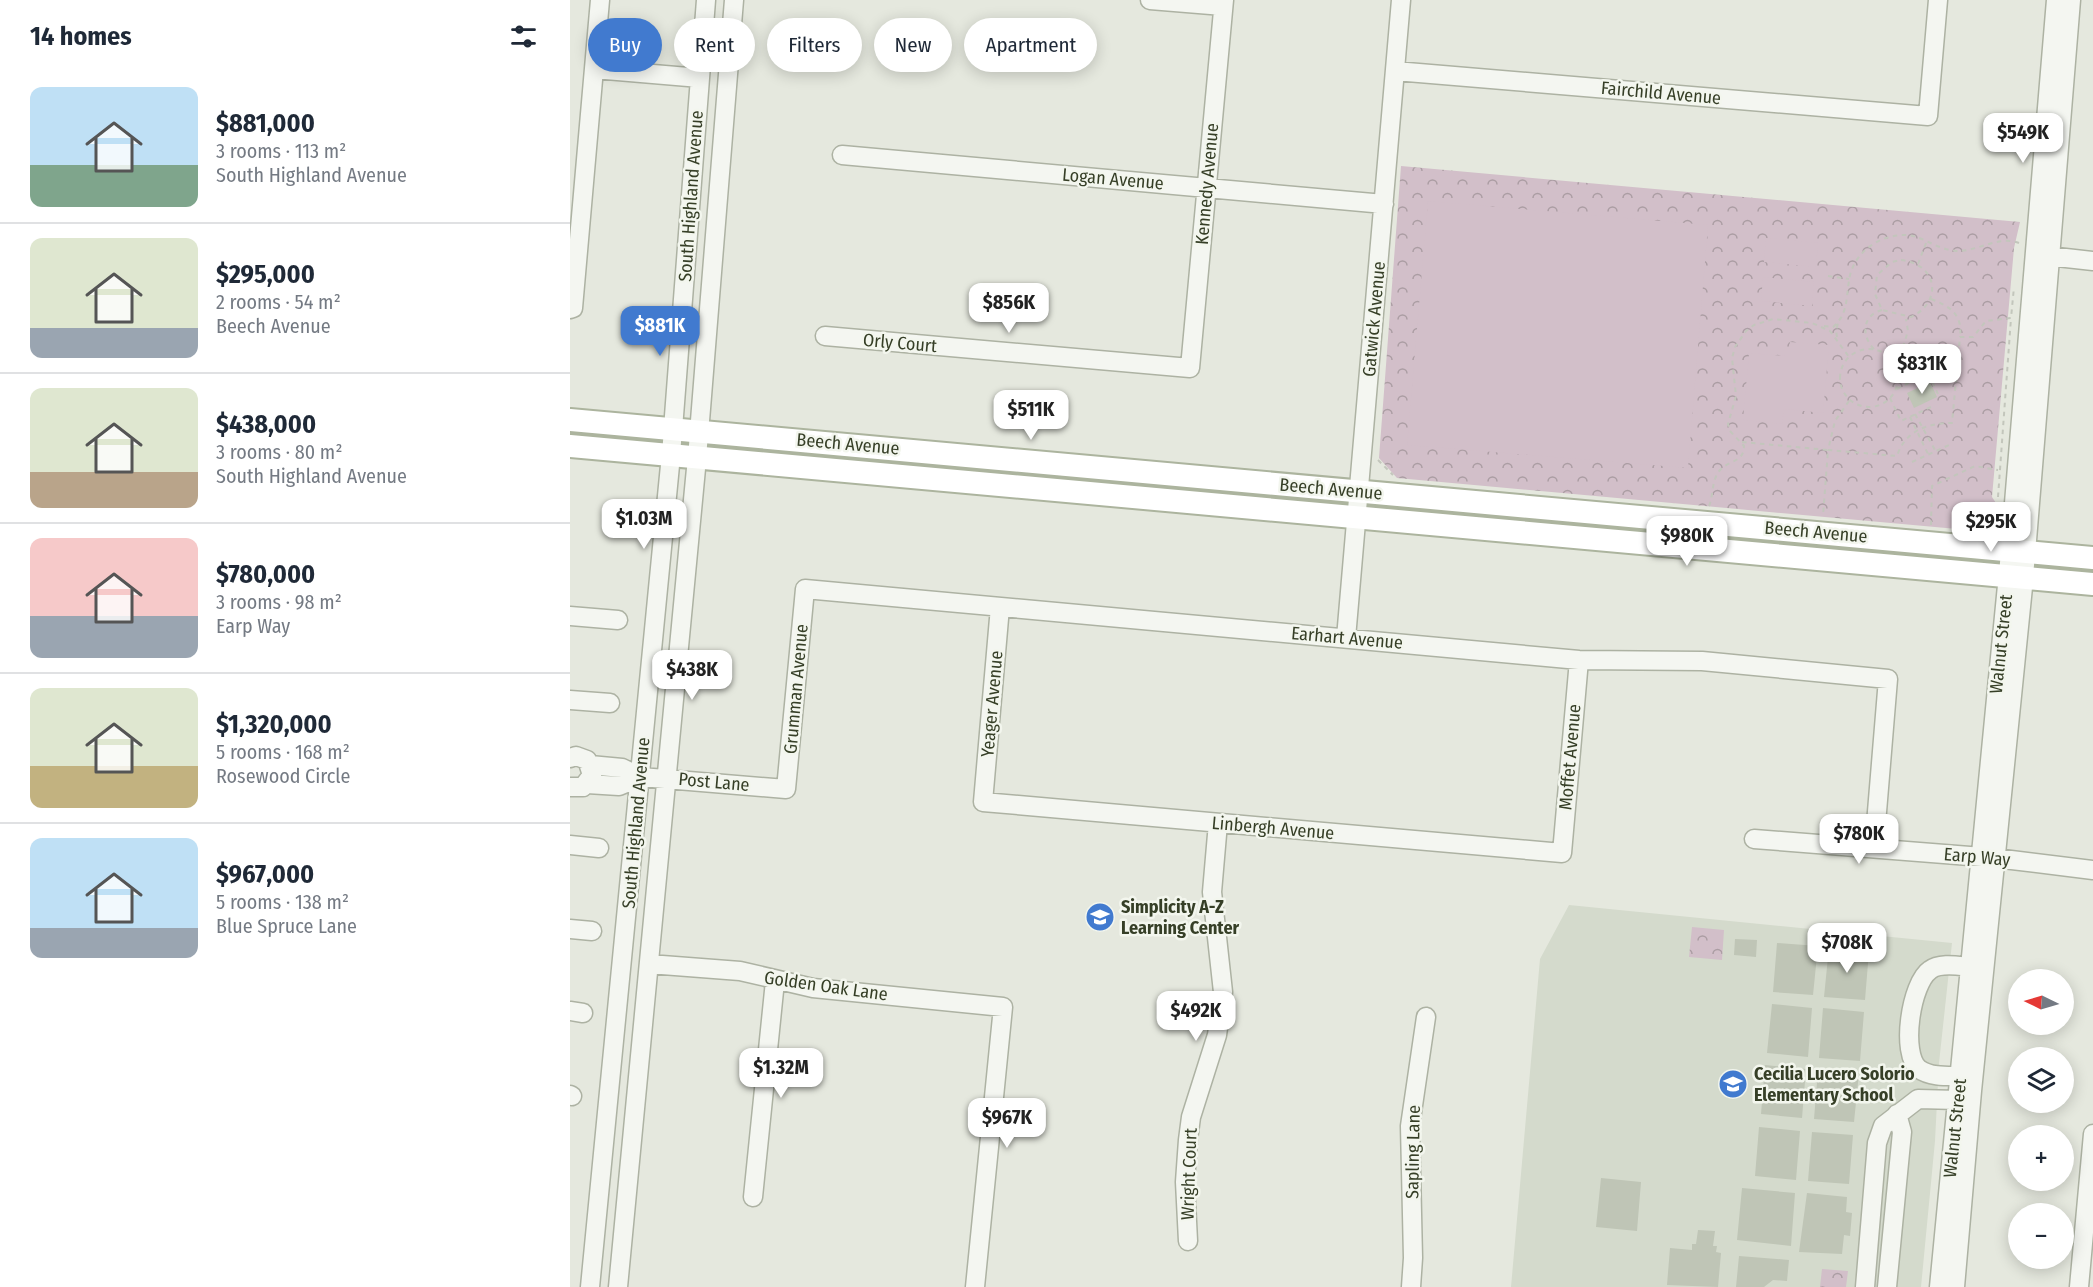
<!DOCTYPE html>
<html lang="en">
<head>
<meta charset="utf-8">
<style>
  :root { --surface:#fff; --page:#f2f2f3; --text:#1f2937; --muted:#747a83; --line:#e0e1e3; --accent:#417acf }
  body { margin:0; font-family:"Fira Sans Condensed",sans-serif; background:var(--page); color:var(--text); height:100vh; display:flex; flex-direction:column; font-size:22px; white-space:nowrap }
  * { box-sizing:border-box; margin:0 }
  p { font-size:20px; color:var(--muted) }
  .icon { flex:none; width:33px; height:33px; fill:none; stroke:currentColor; stroke-width:2; stroke-linecap:round; stroke-linejoin:round }
  .map { position:relative; flex:1; overflow:hidden }
  .side { display:flex; flex-direction:column; background:var(--surface); width:570px }
  .side>* { flex:none }
  .banner { position:absolute; left:18px; top:18px; width:570px; height:54px; display:flex; gap:12px }
  .needle { width:39px; rotate:275deg }
  .fabs { position:absolute; left:1438px; top:969px; display:grid; gap:12px }
  .fabs a { display:grid; place-items:center; width:66px; height:66px; border-radius:50%; background:var(--surface); box-shadow:0 3px 15px #0003; font-size:30px }
  .price { position:absolute; translate:-50% -51px; padding:0 14px; border-radius:12px; background:#fff; color:#222; font-size:20px; line-height:39px; filter:drop-shadow(0 2px 3px #0008) }
  .price::after { content:''; position:absolute; left:50%; top:36px; width:18px; height:14px; margin-left:-9px; background:inherit; clip-path:polygon(0 0,100% 0,50% 100%) }
  .price.on { background:var(--accent); color:#fff }
  ul { padding:0; list-style:none }
  li { display:flex; align-items:center; gap:18px; height:150px; padding:0 30px }
  li+li { border-top:2px solid var(--line) }
  li span { display:grid; place-items:center; flex:none; width:168px; height:120px; border-radius:12px; color:#555 }
  li>.icon { margin-inline-start:auto }
  span .icon { width:72px; height:72px; fill:#fffc; stroke-width:1 }
  li b { font-size:26px }
  h2 { display:flex; justify-content:space-between; align-items:center; height:72px; padding:0 30px; font-size:26px }
  .tag { padding:0 21px; border-radius:27px; background:var(--surface); box-shadow:0 3px 15px #0003; font-size:21px; line-height:54px }
  .tag.on { background:var(--accent); color:#fff }
  main { display:flex; flex:1; min-height:0 }
  .map>svg:first-child { display:block }
</style>
</head>
<body>
<main>
<section class="side">
<h2>14 homes<svg class="icon" aria-label="filters" viewBox="0 0 24 24"><path d="M4 7h16M4 17h16"/><circle cx="9" cy="7" r="2"/><circle cx="15" cy="17" r="2"/></svg></h2>
<ul>
<li><span style="background:linear-gradient(#bfe0f5 65%,#7fa58c 0)"><svg class="icon" aria-label="home" viewBox="0 0 24 24"><path d="M3 11l9-7 9 7M6 9v11h12V9"/></svg></span><div><b>$881,000</b><p>3 rooms · 113 m²</p><p>South Highland Avenue</p></div></li>
<li><span style="background:linear-gradient(#dfe7d0 75%,#9aa5b1 0)"><svg class="icon" aria-label="home" viewBox="0 0 24 24"><path d="M3 11l9-7 9 7M6 9v11h12V9"/></svg></span><div><b>$295,000</b><p>2 rooms · 54 m²</p><p>Beech Avenue</p></div></li>
<li><span style="background:linear-gradient(#dfe7d0 70%,#b9a48a 0)"><svg class="icon" aria-label="home" viewBox="0 0 24 24"><path d="M3 11l9-7 9 7M6 9v11h12V9"/></svg></span><div><b>$438,000</b><p>3 rooms · 80 m²</p><p>South Highland Avenue</p></div></li>
<li><span style="background:linear-gradient(#f6c9c9 65%,#9aa5b1 0)"><svg class="icon" aria-label="home" viewBox="0 0 24 24"><path d="M3 11l9-7 9 7M6 9v11h12V9"/></svg></span><div><b>$780,000</b><p>3 rooms · 98 m²</p><p>Earp Way</p></div></li>
<li><span style="background:linear-gradient(#dfe7d0 65%,#c2b280 0)"><svg class="icon" aria-label="home" viewBox="0 0 24 24"><path d="M3 11l9-7 9 7M6 9v11h12V9"/></svg></span><div><b>$1,320,000</b><p>5 rooms · 168 m²</p><p>Rosewood Circle</p></div></li>
<li><span style="background:linear-gradient(#bfe0f5 75%,#9aa5b1 0)"><svg class="icon" aria-label="home" viewBox="0 0 24 24"><path d="M3 11l9-7 9 7M6 9v11h12V9"/></svg></span><div><b>$967,000</b><p>5 rooms · 138 m²</p><p>Blue Spruce Lane</p></div></li>
</ul>
</section>
<div class="map">
<svg width="1523" height="1287" viewBox="0 0 1523 1287">
  <defs>
    <pattern id="forest-crowns" width="20" height="18" patternUnits="userSpaceOnUse" patternTransform="scale(1.5)"><rect width="20" height="18" fill="#d2bfc9"/><path d="M2 6a3 3 0 1 1 6 0M12 15a3 3 0 1 1 6 0" fill="none" stroke="#ab9da3"/></pattern>
  </defs>
  <rect width="100%" height="100%" fill="#e5e8de"/>
  <path fill="#d4dacc" d="M999,905L1382,943L1369,1063L1365,1141L1351,1287H941L970,959Z"/>
  <path fill="url(#forest-crowns)" d="M831,166L1450,222L1444,248L1422,497L1426,503L1424,517L1409,531L827,478L809,458Z
    M1122,927L1154,930L1152,960L1119,957Z
    M1252,1269L1278,1271L1276,1287H1250Z"/>
  <path fill="#d2bfc9" d="M858,201L1138,225L1118,468L837,445Z
    M1196,238L1248,243L1246,267L1194,262Z
    M1193,277L1244,282L1242,306L1191,301Z
    M1220,342L1259,345L1253,413L1214,409L1212,424L1173,420L1179,353L1218,356Z"/>
  <path fill="#bfc5b6" d="M1360,382L1367,397L1344,408L1337,393Z
    M1165,939L1187,940L1186,957L1164,955Z
    M1207,943L1248,946L1243,995L1203,992Z
    M1259,947L1299,951L1295,1000L1254,997Z
    M1202,1004L1242,1008L1238,1057L1197,1053Z
    M1253,1008L1294,1012L1290,1061L1249,1058Z
    M1195,1065L1236,1069L1232,1118L1191,1114Z
    M1248,1070L1289,1073L1284,1122L1244,1119Z
    M1189,1127L1230,1131L1226,1180L1185,1176Z
    M1242,1132L1283,1135L1279,1184L1238,1181Z
    M1031,1178L1071,1182L1067,1231L1026,1227Z
    M1172,1188L1225,1193L1221,1246L1167,1240Z
    M1237,1193L1277,1197L1276,1212L1282,1213L1280,1236L1274,1235L1272,1254L1229,1252Z
    M1128,1230L1145,1231L1143,1246H1147L1146,1252L1151,1253L1148,1287L1097,1285L1100,1248L1122,1250V1244H1126Z
    M1169,1256L1219,1260L1217,1281L1203,1280L1194,1287H1166Z"/>
  <g fill="none" stroke-linecap="round" stroke-linejoin="round">
    <g stroke="#adb2a3" stroke-width="21">
      <path id="minor" d="M580,0L653,6
        M24,69L130,78
        M825,71L1358,116L1368,0
        M272,155L814,204
        M1478,256L1523,261
        M0,309L3,308L30,0
        M255,336L620,368L654,0
        M430,607L413,802L992,853L1009,660
        M0,616L48,620
        M776,638L831,0
        M0,700L40,703
        M0,758L6,756L17,760L22,775L13,787H0
        M20,765L52,768L71,777
        M17,784L49,786L71,777L216,789L235,589L1009,660L1132,661L1318,679L1304,848
        M1184,839L1425,858L1523,870
        M0,845L29,848
        M0,929L22,931
        M79,964L170,971L243,988L433,1007L405,1287
        M0,1011L13,1013
        M1390,1076C1377,1076 1360,1077 1349,1069C1330,1054 1341,983 1360,970C1370,962 1389,966 1401,967
        M0,1095L2,1096
        M183,1197L205,981
        M618,1241L615,1182L618,1140L621,1117L647,1035L653,992L642,892L648,823
        M20,1287L101,455L136,0
        M48,1287L127,458L164,0
        M841,1287L843,1258L840,1126L856,1017
        M1295,1287L1307,1143L1313,1126L1348,1099L1388,1100
        M1317,1287L1332,1132L1327,1114
        M1369,1287L1438,575L1486,0
        M1385,1287L1402,1091L1454,577L1501,0
        M1509,1287L1523,1134"/>
    </g>
    <g stroke="#acb49e" stroke-width="26">
      <path id="major" d="M0,420L1523,558
        M0,446L1523,584"/>
    </g>
    <path stroke="#c3c6bc" stroke-width="2" stroke-dasharray="4.5 4.5" stroke-linecap="butt" d="M1331,260C1368,264 1373,302 1341,317L1312,310L1305,294L1307,275L1322,262Z
      M1348,264L1356,243
      M1258,276L1279,279
      M1361,299C1379,306 1393,314 1390,337
      M1254,326L1263,327C1278,314 1276,299 1279,281C1282,254 1308,235 1334,235C1350,234 1365,249 1386,251C1407,252 1428,235 1449,243
      M1267,337L1266,331L1268,323
      M1270 378a29 29 0 1 1 58 0a29 29 0 1 1-58 0Z
      M1304,349C1291,336 1292,315 1312,310
      M1316,354L1333,347L1338,331L1336,319
      M1327,369L1352,366L1358,373L1375,363L1388,347
      M1327,389L1358,373L1368,394
      M1320,398L1331,421L1363,406
      M1279,401L1265,421L1258,450L1327,456C1335,431 1357,423 1382,423L1390,337H1403L1416,321L1441,318L1444,287
      M1345,414L1365,450
      M1340,417L1358,454
      M1172,442L1258,450L1253,516
      M808,460L823,475
      M1342,462L1379,445
      M1428,497L1441,318
      M1139,506C1144,494 1141,479 1151,469C1160,460 1174,462 1174,446L1160,431L1158,424L1166,396L1162,358L1165,347L1176,331L1184,325L1203,319L1242,323L1260,331L1279,357
      M1361,525L1362,486L1405,466L1428,470
      M1413,529L1427,517"/>
    <use href="#minor" stroke="#f4f6f1" stroke-width="18"/>
    <use href="#major" stroke="#fff" stroke-width="22"/>
  </g>
  <defs>
    <g id="school-disc" transform="scale(1.5)"><circle r="9.5" fill="#417acf" stroke="#f3f6ee"/><path d="M0-5L7-2L0 1L-7-2ZM-4 1L0 2.5L4 1V4Q0 6-4 4Z" fill="#fff"/></g>
  </defs>
  <g fill-rule="evenodd">
    <use href="#school-disc" x="530" y="917"/>
    <use href="#school-disc" x="1163" y="1084"/>
  </g>
  <g text-anchor="middle" stroke-width="5" stroke-linejoin="round" paint-order="stroke">
    <g font-size="18" fill="#363f27" stroke="#f3f6ee">
      <text transform="translate(1091 93) rotate(5)" y="6">Fairchild Avenue</text>
      <text transform="translate(543 179) rotate(5)" y="6">Logan Avenue</text>
      <text transform="translate(637 184) rotate(-85)" y="6">Kennedy Avenue</text>
      <text transform="translate(121 196) rotate(-86)" y="6">South Highland Avenue</text>
      <text transform="translate(804 319) rotate(-85)" y="6">Gatwick Avenue</text>
      <text transform="translate(330 343) rotate(5)" y="6">Orly Court</text>
      <text transform="translate(278 444) rotate(5)" y="6">Beech Avenue</text>
      <text transform="translate(761 489) rotate(5)" y="6">Beech Avenue</text>
      <text transform="translate(1246 532) rotate(5)" y="6">Beech Avenue</text>
      <text transform="translate(777 638) rotate(5)" y="6">Earhart Avenue</text>
      <text transform="translate(1431 644) rotate(-84)" y="6">Walnut Street</text>
      <text transform="translate(226 689) rotate(-85)" y="6">Grumman Avenue</text>
      <text transform="translate(422 704) rotate(-85)" y="6">Yeager Avenue</text>
      <text transform="translate(1000 757) rotate(-85)" y="6">Moffet Avenue</text>
      <text transform="translate(144 782) rotate(5)" y="6">Post Lane</text>
      <text transform="translate(66 823) rotate(-85)" y="6">South Highland Avenue</text>
      <text transform="translate(703 828) rotate(5)" y="6">Linbergh Avenue</text>
      <text transform="translate(1407 857) rotate(5)" y="6">Earp Way</text>
      <text transform="translate(256 986) rotate(8)" y="6">Golden Oak Lane</text>
      <text transform="translate(1385 1128) rotate(-84)" y="6">Walnut Street</text>
      <text transform="translate(843 1152) rotate(-89)" y="6">Sapling Lane</text>
      <text transform="translate(619 1174) rotate(-88)" y="6">Wright Court</text>
    </g>
    <g font-size="18" font-weight="bold" fill="#363f27" stroke="#f3f6ee" text-anchor="start">
      <text x="551" y="913">Simplicity A-Z<tspan x="551" dy="21">Learning Center</tspan></text>
      <text x="1184" y="1080">Cecilia Lucero Solorio<tspan x="1184" dy="21">Elementary School</tspan></text>
    </g>
  </g>
</svg>
<div class="fabs">
<a><svg class="needle" viewBox="-14 -14 28 28"><path d="M0-13l5 13h-10z" fill="#e53935"/><path d="M0 13l5-13h-10z" fill="#747a83"/></svg></a>
<a><svg class="icon" aria-label="layers" viewBox="0 0 24 24"><path d="M12 4l9 5-9 5-9-5zM3 14l9 5 9-5"/></svg></a>
<a>+</a>
<a>−</a>
</div>
<b class="price" style="left:1453px;top:164px">$549K</b>
<b class="price" style="left:439px;top:334px">$856K</b>
<b class="price on" style="left:90px;top:357px">$881K</b>
<b class="price" style="left:1352px;top:395px">$831K</b>
<b class="price" style="left:461px;top:441px">$511K</b>
<b class="price" style="left:74px;top:550px">$1.03M</b>
<b class="price" style="left:1421px;top:553px">$295K</b>
<b class="price" style="left:1117px;top:567px">$980K</b>
<b class="price" style="left:122px;top:701px">$438K</b>
<b class="price" style="left:1289px;top:865px">$780K</b>
<b class="price" style="left:1277px;top:974px">$708K</b>
<b class="price" style="left:626px;top:1042px">$492K</b>
<b class="price" style="left:211px;top:1099px">$1.32M</b>
<b class="price" style="left:437px;top:1149px">$967K</b>
<div class="banner">
<a class="tag on">Buy</a>
<a class="tag">Rent</a>
<a class="tag">Filters</a>
<a class="tag">New</a>
<a class="tag">Apartment</a>
</div>
</div>
</main>
</body>
</html>
